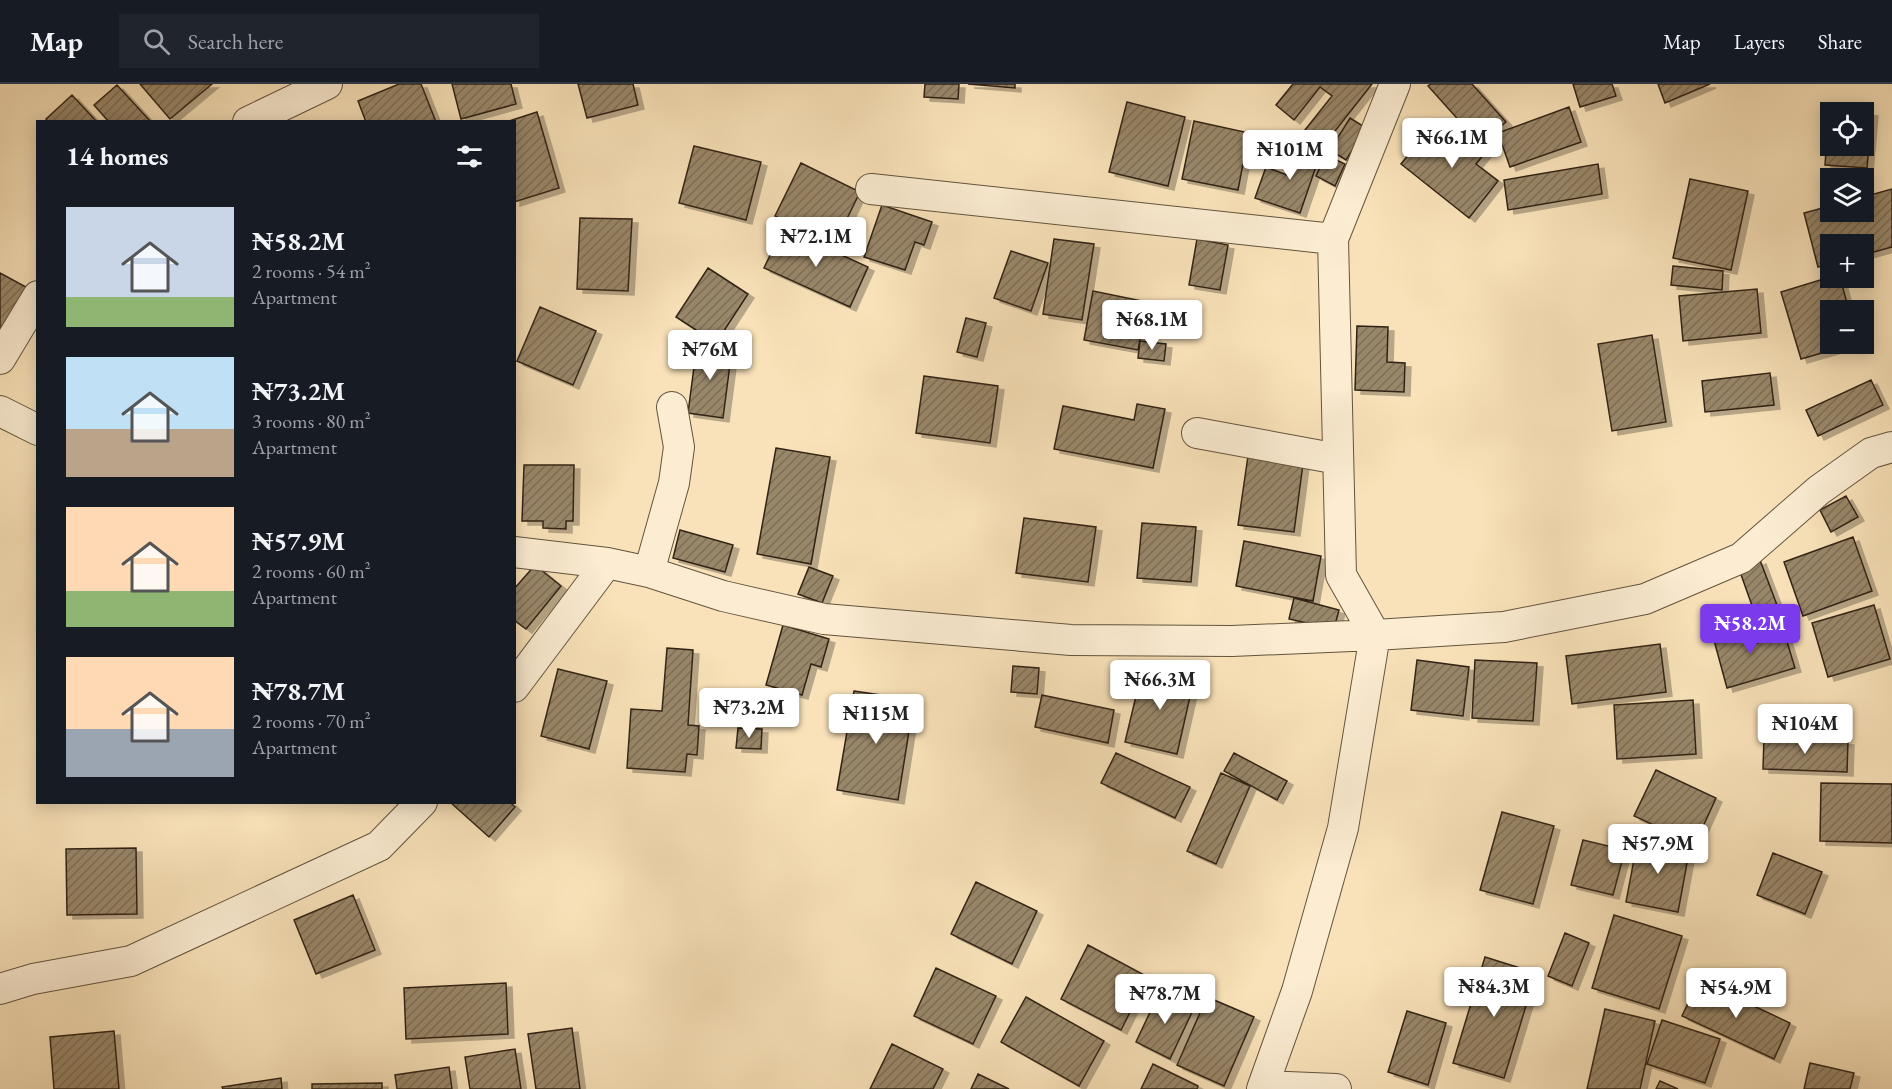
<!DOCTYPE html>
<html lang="en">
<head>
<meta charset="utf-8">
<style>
  :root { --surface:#171b24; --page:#20242c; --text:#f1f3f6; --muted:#9ea1a6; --line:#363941; --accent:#7c3aed }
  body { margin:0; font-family:"EB Garamond",serif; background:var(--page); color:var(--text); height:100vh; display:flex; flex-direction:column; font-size:22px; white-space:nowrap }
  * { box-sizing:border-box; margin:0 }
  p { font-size:20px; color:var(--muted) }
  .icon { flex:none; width:33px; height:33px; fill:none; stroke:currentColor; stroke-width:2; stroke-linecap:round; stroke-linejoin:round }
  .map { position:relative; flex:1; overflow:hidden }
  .side { position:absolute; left:36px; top:36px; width:480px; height:684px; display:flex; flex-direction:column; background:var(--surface); border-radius:0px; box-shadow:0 3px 15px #0003 }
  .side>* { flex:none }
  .controls { position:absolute; left:1820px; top:18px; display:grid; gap:12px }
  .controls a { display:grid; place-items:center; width:54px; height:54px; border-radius:0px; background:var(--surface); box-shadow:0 3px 15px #0003; font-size:30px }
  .price { position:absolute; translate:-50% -51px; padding:0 14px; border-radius:6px; background:#fff; color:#222; font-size:20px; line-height:39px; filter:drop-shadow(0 2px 3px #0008) }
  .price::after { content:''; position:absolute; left:50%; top:36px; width:18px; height:14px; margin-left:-9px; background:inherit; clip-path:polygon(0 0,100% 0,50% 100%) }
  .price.on { background:var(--accent); color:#fff }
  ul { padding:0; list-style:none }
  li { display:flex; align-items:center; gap:18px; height:150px; padding:0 30px }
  li span { display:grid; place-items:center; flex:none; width:168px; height:120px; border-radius:0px; color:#555 }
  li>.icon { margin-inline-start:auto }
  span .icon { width:72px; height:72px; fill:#fffc; stroke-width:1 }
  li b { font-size:26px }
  h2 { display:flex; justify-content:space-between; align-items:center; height:72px; padding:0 30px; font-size:26px }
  header { display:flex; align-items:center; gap:36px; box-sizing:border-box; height:84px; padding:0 30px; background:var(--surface); border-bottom:2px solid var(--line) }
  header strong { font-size:28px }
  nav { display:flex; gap:33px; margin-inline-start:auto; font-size:21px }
  .search { width:420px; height:54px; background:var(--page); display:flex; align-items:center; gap:15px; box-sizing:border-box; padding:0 21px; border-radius:0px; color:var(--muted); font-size:22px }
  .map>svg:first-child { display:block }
</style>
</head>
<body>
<header>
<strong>Map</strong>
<div class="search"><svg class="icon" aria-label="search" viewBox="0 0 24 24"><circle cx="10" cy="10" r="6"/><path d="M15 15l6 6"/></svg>Search here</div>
<nav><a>Map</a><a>Layers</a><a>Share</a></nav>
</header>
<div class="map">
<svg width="1892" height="1005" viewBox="0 0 1892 1005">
  <defs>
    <pattern id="building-hatch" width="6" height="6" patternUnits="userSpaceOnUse" patternTransform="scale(1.5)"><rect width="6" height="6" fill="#99876a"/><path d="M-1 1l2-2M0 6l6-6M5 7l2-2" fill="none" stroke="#7d6e56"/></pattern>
    <filter id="shadow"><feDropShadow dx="6" dy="4" stdDeviation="0" flood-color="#0004"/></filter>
  </defs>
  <rect width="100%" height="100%" fill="#f9e2b9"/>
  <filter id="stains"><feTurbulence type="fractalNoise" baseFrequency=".00333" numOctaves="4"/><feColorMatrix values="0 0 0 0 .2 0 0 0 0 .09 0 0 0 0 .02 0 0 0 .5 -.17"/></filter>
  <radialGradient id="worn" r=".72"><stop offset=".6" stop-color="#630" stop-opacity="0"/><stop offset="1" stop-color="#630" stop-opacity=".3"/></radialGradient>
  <path fill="url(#building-hatch)" stroke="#312415" stroke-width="1.5" fill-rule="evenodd" filter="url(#shadow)" d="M140,0H212L170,35Z
    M399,0H421L436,38H366L358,17Z
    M452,0H511L516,20L461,35Z
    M578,0H633L638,21L587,34Z
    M925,0H959L958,15L924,13Z
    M968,0H1015V4Z
    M1293,0H1372L1324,61L1305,46L1332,12L1320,3L1294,36L1276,21Z
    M1431,0H1472L1506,38L1480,60L1428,2Z
    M1573,0H1612L1616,12L1580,23Z
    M1658,0H1710L1665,19Z
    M117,1L151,38H109L94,21Z
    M72,11L97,38H49L46,35Z
    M1127,18L1185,33L1168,102L1109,88Z
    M1569,23L1581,58L1510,83L1498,49Z
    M1829,24L1872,28L1867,84L1825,81ZM1830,28H1863V62H1830Z
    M537,28L559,104L514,118V38H506Z
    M1350,34L1366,44L1346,76L1330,66Z
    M1194,37L1249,49L1238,106L1182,95Z
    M1449,40L1485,69L1476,80L1498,97L1469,134L1401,80L1426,49L1436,57Z
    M1298,60L1321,68L1300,129L1255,114L1266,83L1287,91Z
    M694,62L761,78L746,136L679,119Z
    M1326,71L1345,80L1335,102L1316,92Z
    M801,79L860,108L834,161L775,132Z
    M1598,80L1602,110L1508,126L1504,96Z
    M1690,95L1748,107L1731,186L1673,174Z
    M1892,105V163L1863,171V160H1830V180L1818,183L1804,129L1830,122V128H1863V113Z
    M882,121L932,138L924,161L915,158L905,186L864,173Z
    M580,134L632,135L628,207L577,205Z
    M783,144L868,183L850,223L764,184Z
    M1054,155L1094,160L1082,236L1043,230Z
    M1197,155L1228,161L1220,206L1189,201Z
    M1011,167L1048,179L1031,227L994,214Z
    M1673,182L1723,187L1722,206L1671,201Z
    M708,184L748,210L716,259L676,233Z
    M0,189L26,203L0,250Z
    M1830,193L1840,194L1849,226H1830V260H1853L1801,275L1781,208Z
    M1757,205L1761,249L1683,257L1679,212Z
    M1093,207L1147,218L1138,266L1084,256Z
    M540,223L596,247L573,301L517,277Z
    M966,234L986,239L977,273L957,268Z
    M1357,242L1388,243L1387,278L1405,279L1404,308L1355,306Z
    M1652,251L1666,338L1612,347L1598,260Z
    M1140,257L1166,260L1164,277L1138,274Z
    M697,260L732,265L723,334L688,329Z
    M1770,289L1774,321L1705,328L1702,297Z
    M924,292L998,302L990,359L916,349Z
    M1871,296L1883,321L1818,352L1806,326Z
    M1137,320L1165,325L1153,384L1054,365L1063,322L1134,336Z
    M776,364L830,373L811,480L757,470Z
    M1248,372L1303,380L1294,448L1238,441Z
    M524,381H574L573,437H566V445L543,444V437H522Z
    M1846,412L1858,433L1831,448L1820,426Z
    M1024,434L1096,443L1088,498L1016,489Z
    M1142,439L1196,443L1191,498L1137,494Z
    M680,446L733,461L725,488L673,474Z
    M1853,453L1872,507L1803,532L1784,478Z
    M1244,457L1321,472L1313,517L1236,502Z
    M1760,476L1777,521L1755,530L1739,485Z
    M535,481L561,502L526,545L514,536V505Z
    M809,483L833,492L822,519L798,510Z
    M1294,514L1339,526L1334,545L1289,535Z
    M1874,521L1890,575L1828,593L1812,539Z
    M1752,537L1757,559L1785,551L1795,584L1727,604L1712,549Z
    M783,541L829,555L821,583L811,580L802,611L766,601Z
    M1660,560L1666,608L1572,620L1566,572Z
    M667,564L693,566L688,641L699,642L697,671L687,670L685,688L627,684L631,625L662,627Z
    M1417,576L1469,583L1463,632L1411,626Z
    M1475,576L1537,579L1533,637L1472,634Z
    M1013,582L1039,584L1037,610L1011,608Z
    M1143,583L1194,595L1177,670L1125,658Z
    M558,585L607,597L589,665L541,652Z
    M854,607L914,616L898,716L837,706Z
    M1042,611L1114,626L1108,659L1035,643Z
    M1693,616L1696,670L1617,675L1614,621Z
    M738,644L762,645L761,665L736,664Z
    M1764,653L1848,657L1847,688L1763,685Z
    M1116,669L1190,703L1175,734L1101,699Z
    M1234,669L1287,697L1277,716L1224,687Z
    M1656,686L1716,714L1695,760L1634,732Z
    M1221,689L1250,702L1216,780L1187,767Z
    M1821,699L1892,700V759L1820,757Z
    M450,718H510L515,723L489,753Z
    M1502,728L1554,742L1533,820L1480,806Z
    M1638,754L1690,763L1678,828L1626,818Z
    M1583,756L1625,766L1613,811L1571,801Z
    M136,764L137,830L67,831L66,765Z
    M1773,769L1822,788L1805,830L1757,811Z
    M976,798L1037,827L1012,880L951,850Z
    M353,811L375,866L316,890L294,836Z
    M1614,831L1682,852L1659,925L1592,904Z
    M1565,849L1589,859L1572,902L1548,892Z
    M1088,861L1148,893L1121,946L1061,915Z
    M1485,873L1536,889L1504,994L1453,979Z
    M936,884L996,912L973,960L914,932Z
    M1699,896L1790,939L1774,975L1682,932Z
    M506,899L508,950L406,955L404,904Z
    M1160,907L1194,924L1170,975L1136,958Z
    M1026,913L1104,957L1079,1002L1001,958Z
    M1207,913L1254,933L1224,1002L1177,981Z
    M1605,925L1655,937L1640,1005H1587Z
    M1407,927L1446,939L1428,1001L1388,988Z
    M1662,936L1720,955L1705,999L1647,980Z
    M572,944L580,1005H536L528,950Z
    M114,947L119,1005H54L50,953Z
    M892,960L943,985L933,1005H870Z
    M515,965L521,1005H470L465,973Z
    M1810,979L1854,989L1850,1005H1804Z
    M1153,980L1198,1002L1197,1005H1141Z
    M449,983L452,1005H397L395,991Z
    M978,990L1009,1005H971Z
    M281,994L282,1005H223L222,1003Z
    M1660,997L1678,1005H1656Z
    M382,999V1005H312V1000Z"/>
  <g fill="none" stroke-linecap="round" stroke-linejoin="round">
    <g stroke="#63543e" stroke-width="32">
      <path id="minor" d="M248,38L327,0
        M871,105L1333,155
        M0,275L38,212
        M0,327L38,346
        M1197,349L1338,375
        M514,468L607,479L649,488L723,512L824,535L1071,556L1232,557L1375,551L1341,491L1333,155L1395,0
        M649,488L674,399L679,363L672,323
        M514,603L607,479
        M0,905L33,895L131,877L379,762L422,718
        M1264,1002L1336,1005
        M1262,1005L1297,907L1343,744L1375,551L1504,543L1645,515L1741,474L1819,406L1871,369L1892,363"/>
    </g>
    <use href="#minor" stroke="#fbecd2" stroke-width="30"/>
  </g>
  <rect width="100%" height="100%" filter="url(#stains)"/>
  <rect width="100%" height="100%" fill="url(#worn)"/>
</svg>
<div class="controls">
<a><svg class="icon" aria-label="locate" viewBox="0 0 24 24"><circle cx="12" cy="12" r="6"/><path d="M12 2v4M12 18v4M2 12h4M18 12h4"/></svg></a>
<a><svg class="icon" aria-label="layers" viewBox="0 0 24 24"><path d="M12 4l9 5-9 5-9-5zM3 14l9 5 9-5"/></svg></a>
<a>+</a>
<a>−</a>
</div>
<b class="price" style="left:1452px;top:85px">₦66.1M</b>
<b class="price" style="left:1290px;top:97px">₦101M</b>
<b class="price" style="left:816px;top:184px">₦72.1M</b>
<b class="price" style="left:1152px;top:267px">₦68.1M</b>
<b class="price" style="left:710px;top:297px">₦76M</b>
<b class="price on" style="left:1750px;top:571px">₦58.2M</b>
<b class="price" style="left:1160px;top:627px">₦66.3M</b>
<b class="price" style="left:749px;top:655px">₦73.2M</b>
<b class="price" style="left:876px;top:661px">₦115M</b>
<b class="price" style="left:1805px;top:671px">₦104M</b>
<b class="price" style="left:1658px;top:791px">₦57.9M</b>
<b class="price" style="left:1494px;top:934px">₦84.3M</b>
<b class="price" style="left:1736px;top:935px">₦54.9M</b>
<b class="price" style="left:1165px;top:941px">₦78.7M</b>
<section class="side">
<h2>14 homes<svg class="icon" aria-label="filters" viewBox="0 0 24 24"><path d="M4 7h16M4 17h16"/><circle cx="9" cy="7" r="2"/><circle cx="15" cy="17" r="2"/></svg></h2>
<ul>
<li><span style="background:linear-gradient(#c9d6e8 75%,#8fb573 0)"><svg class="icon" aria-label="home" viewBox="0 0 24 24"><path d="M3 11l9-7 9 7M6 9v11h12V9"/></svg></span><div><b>₦58.2M</b><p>2 rooms · 54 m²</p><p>Apartment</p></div></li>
<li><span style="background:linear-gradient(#bfe0f5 60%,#b9a48a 0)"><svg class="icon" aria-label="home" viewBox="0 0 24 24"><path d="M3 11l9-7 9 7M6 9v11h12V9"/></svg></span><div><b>₦73.2M</b><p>3 rooms · 80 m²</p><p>Apartment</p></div></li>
<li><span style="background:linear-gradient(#ffd9b3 70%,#8fb573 0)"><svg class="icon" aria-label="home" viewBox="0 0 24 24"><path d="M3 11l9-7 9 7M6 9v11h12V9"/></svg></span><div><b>₦57.9M</b><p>2 rooms · 60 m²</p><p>Apartment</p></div></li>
<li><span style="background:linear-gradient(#ffd9b3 60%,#9aa5b1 0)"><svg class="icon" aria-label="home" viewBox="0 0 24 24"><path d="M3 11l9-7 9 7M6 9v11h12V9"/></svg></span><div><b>₦78.7M</b><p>2 rooms · 70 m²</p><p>Apartment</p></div></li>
</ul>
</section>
</div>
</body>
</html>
